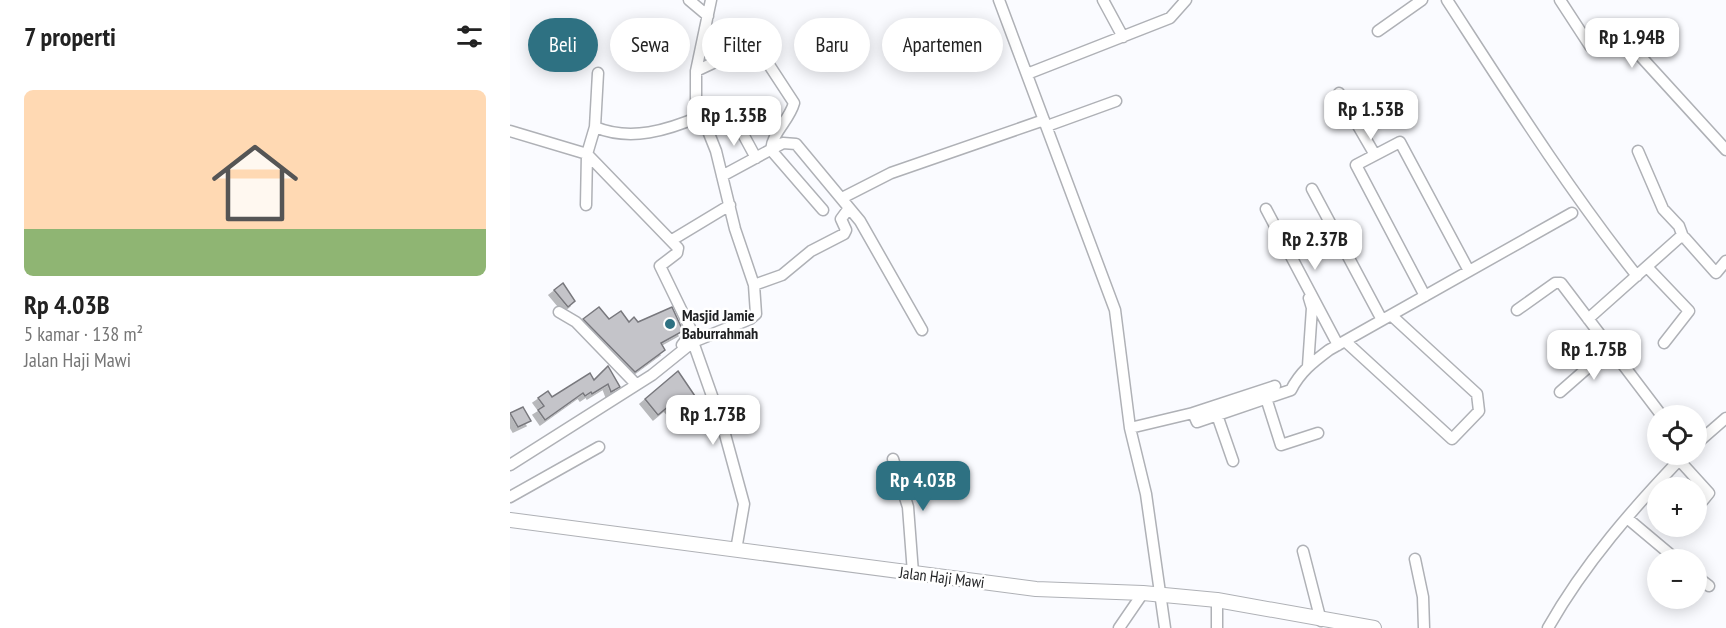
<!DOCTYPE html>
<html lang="id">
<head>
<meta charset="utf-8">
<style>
  :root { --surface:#fff; --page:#f6f6f6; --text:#222; --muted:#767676; --line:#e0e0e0; --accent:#2e7182 }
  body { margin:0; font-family:"PT Sans Narrow",sans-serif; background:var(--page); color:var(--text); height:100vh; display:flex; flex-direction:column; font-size:22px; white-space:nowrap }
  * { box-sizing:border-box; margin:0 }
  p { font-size:20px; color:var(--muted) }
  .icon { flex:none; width:33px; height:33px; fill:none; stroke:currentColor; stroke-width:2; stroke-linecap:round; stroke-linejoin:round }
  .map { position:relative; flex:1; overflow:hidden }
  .side { display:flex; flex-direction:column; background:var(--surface); width:510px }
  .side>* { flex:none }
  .top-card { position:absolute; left:18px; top:18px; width:570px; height:54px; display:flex; gap:12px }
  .tools { position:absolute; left:1137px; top:405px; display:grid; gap:12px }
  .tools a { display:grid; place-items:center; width:60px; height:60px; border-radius:50%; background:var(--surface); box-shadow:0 3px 15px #0003; font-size:30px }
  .price { position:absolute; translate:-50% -51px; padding:0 14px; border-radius:12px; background:#fff; color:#222; font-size:20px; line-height:39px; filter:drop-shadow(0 2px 3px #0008) }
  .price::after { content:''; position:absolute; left:50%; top:36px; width:18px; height:14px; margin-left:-9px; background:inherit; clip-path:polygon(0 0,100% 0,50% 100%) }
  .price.current { background:var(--accent); color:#fff }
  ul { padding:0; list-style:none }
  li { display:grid; align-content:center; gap:12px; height:318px; padding:0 24px }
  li+li { border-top:2px solid var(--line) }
  li span { display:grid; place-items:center; height:186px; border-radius:9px; color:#555 }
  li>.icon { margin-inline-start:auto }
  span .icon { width:108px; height:108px; fill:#fffc; stroke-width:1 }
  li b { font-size:26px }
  h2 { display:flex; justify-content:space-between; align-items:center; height:72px; padding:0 24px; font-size:26px }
  .pill { padding:0 21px; border-radius:27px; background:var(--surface); box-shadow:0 3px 15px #0003; font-size:21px; line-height:54px }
  .pill.current { background:var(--accent); color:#fff }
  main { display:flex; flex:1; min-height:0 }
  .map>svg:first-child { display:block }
</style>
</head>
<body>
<main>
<section class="side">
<h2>7 properti<svg class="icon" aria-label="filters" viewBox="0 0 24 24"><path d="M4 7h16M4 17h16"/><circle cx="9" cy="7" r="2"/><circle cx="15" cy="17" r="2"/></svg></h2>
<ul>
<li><span style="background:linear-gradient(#ffd9b3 75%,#8fb573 0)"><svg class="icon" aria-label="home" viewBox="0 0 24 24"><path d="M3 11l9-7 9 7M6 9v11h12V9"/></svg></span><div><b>Rp 4.03B</b><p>5 kamar · 138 m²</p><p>Jalan Haji Mawi</p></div></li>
</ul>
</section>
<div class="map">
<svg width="1216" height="628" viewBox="0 0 1216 628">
  <defs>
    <filter id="shadow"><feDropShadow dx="-5" dy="5" stdDeviation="0" flood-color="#0004"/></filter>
  </defs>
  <rect width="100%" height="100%" fill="#fafbff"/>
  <path fill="#c4c4c9" stroke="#78787d" stroke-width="1.5" filter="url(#shadow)" d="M53,283L65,301L58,307L44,290Z
    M89,307L99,319L111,311L119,322L124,317L128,322L162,307L173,331L151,343L155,350L125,372L73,319Z
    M98,366L110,387L101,392L98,384L82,394L81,392L75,396L73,393L35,420L28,410L34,406L28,398L38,391L42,397L80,373L84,380Z
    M168,371L187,399L188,397L195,405L182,418L184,421L178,427L159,406L148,415L135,399Z
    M13,407L21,421L8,427L0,413Z"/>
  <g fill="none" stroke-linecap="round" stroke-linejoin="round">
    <g stroke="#afb1b6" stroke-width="13">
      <path id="minor" d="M179,0L198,16
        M489,0L605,310L620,428L636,494L655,628
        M593,0L613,37
        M937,0C998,94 1058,189 1127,276
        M1050,0L1080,46H1088L1104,34L1113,37L1216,150
        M868,31L912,0
        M186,71L237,47L244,46L252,54L284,103C279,121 263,131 261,150L313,210
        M517,74L660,18L676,0
        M829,93L865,155
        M227,123L246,158
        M537,126L606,101
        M85,127L88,73
        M0,131L77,154L168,248L167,253L150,266L182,332L172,345
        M1128,151L1153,209L1169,226L1173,237
        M212,176L273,143L286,144L350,221L412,330
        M802,189L872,320
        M332,198L381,173L534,120
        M76,205L77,154L85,127C121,142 158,130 191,116
        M756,209L828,345
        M162,240L220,205
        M1138,268L1179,311L1154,343
        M244,285L272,275L301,251L334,234L336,230L331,219L339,208
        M915,296L846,165L890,142L959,271
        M1007,310L1045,283H1051L1152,416
        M49,312L66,322L123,381
        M1078,319L1170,237L1175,238L1206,273L1216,261
        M835,341L942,439L969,411L967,394L881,315
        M183,342L213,427L234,504L226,550
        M798,366L802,308L799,298
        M1050,392L1099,349
        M756,398L771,445L808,433
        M683,413L765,386
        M707,415L723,461
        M620,428L683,413L687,422L781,390C790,372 803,362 819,350L1062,213
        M1186,444L1216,418
        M383,459L398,507L403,573
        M1169,460L1199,493L1186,509
        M0,465L142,375L183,342L240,319L246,314L244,285L225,229L206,151L186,101V71L201,0
        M0,497L89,447
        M1117,518L1167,560
        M1168,529L1171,526
        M793,551L811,621
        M905,559L913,597L914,628
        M1186,576L1199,586
        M707,600V628
        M609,628L633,593
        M1038,628C1074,564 1124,507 1175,454"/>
    </g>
    <g stroke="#afb1b6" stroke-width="16">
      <path id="tertiary" d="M0,520L526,589L633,593L707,600L864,628"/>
    </g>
    <use href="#minor" stroke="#fff" stroke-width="10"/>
    <use href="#tertiary" stroke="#fff" stroke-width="14"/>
  </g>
  <circle fill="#2e7182" stroke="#fff" stroke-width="2" cx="160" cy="324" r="6"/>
  <g text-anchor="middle" stroke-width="5" stroke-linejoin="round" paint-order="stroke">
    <g font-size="16" font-weight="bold" fill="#1f2022" stroke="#fff" text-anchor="start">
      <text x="172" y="321">Masjid Jamie<tspan x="172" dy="18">Baburrahmah</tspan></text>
    </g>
    <g font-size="16" fill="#1f2022" stroke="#fff">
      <text transform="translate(432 577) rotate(7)" y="6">Jalan Haji Mawi</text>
    </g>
  </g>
</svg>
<div class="tools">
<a><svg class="icon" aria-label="locate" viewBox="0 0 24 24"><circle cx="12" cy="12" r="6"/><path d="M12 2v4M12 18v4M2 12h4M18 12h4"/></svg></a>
<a>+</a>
<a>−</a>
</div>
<b class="price" style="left:1122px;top:69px">Rp 1.94B</b>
<b class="price" style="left:861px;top:141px">Rp 1.53B</b>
<b class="price" style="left:224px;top:147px">Rp 1.35B</b>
<b class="price" style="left:805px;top:271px">Rp 2.37B</b>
<b class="price" style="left:1084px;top:381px">Rp 1.75B</b>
<b class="price" style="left:203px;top:446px">Rp 1.73B</b>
<b class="price current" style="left:413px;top:512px">Rp 4.03B</b>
<div class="top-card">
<a class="pill current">Beli</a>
<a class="pill">Sewa</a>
<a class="pill">Filter</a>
<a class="pill">Baru</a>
<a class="pill">Apartemen</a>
</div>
</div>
</main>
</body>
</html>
